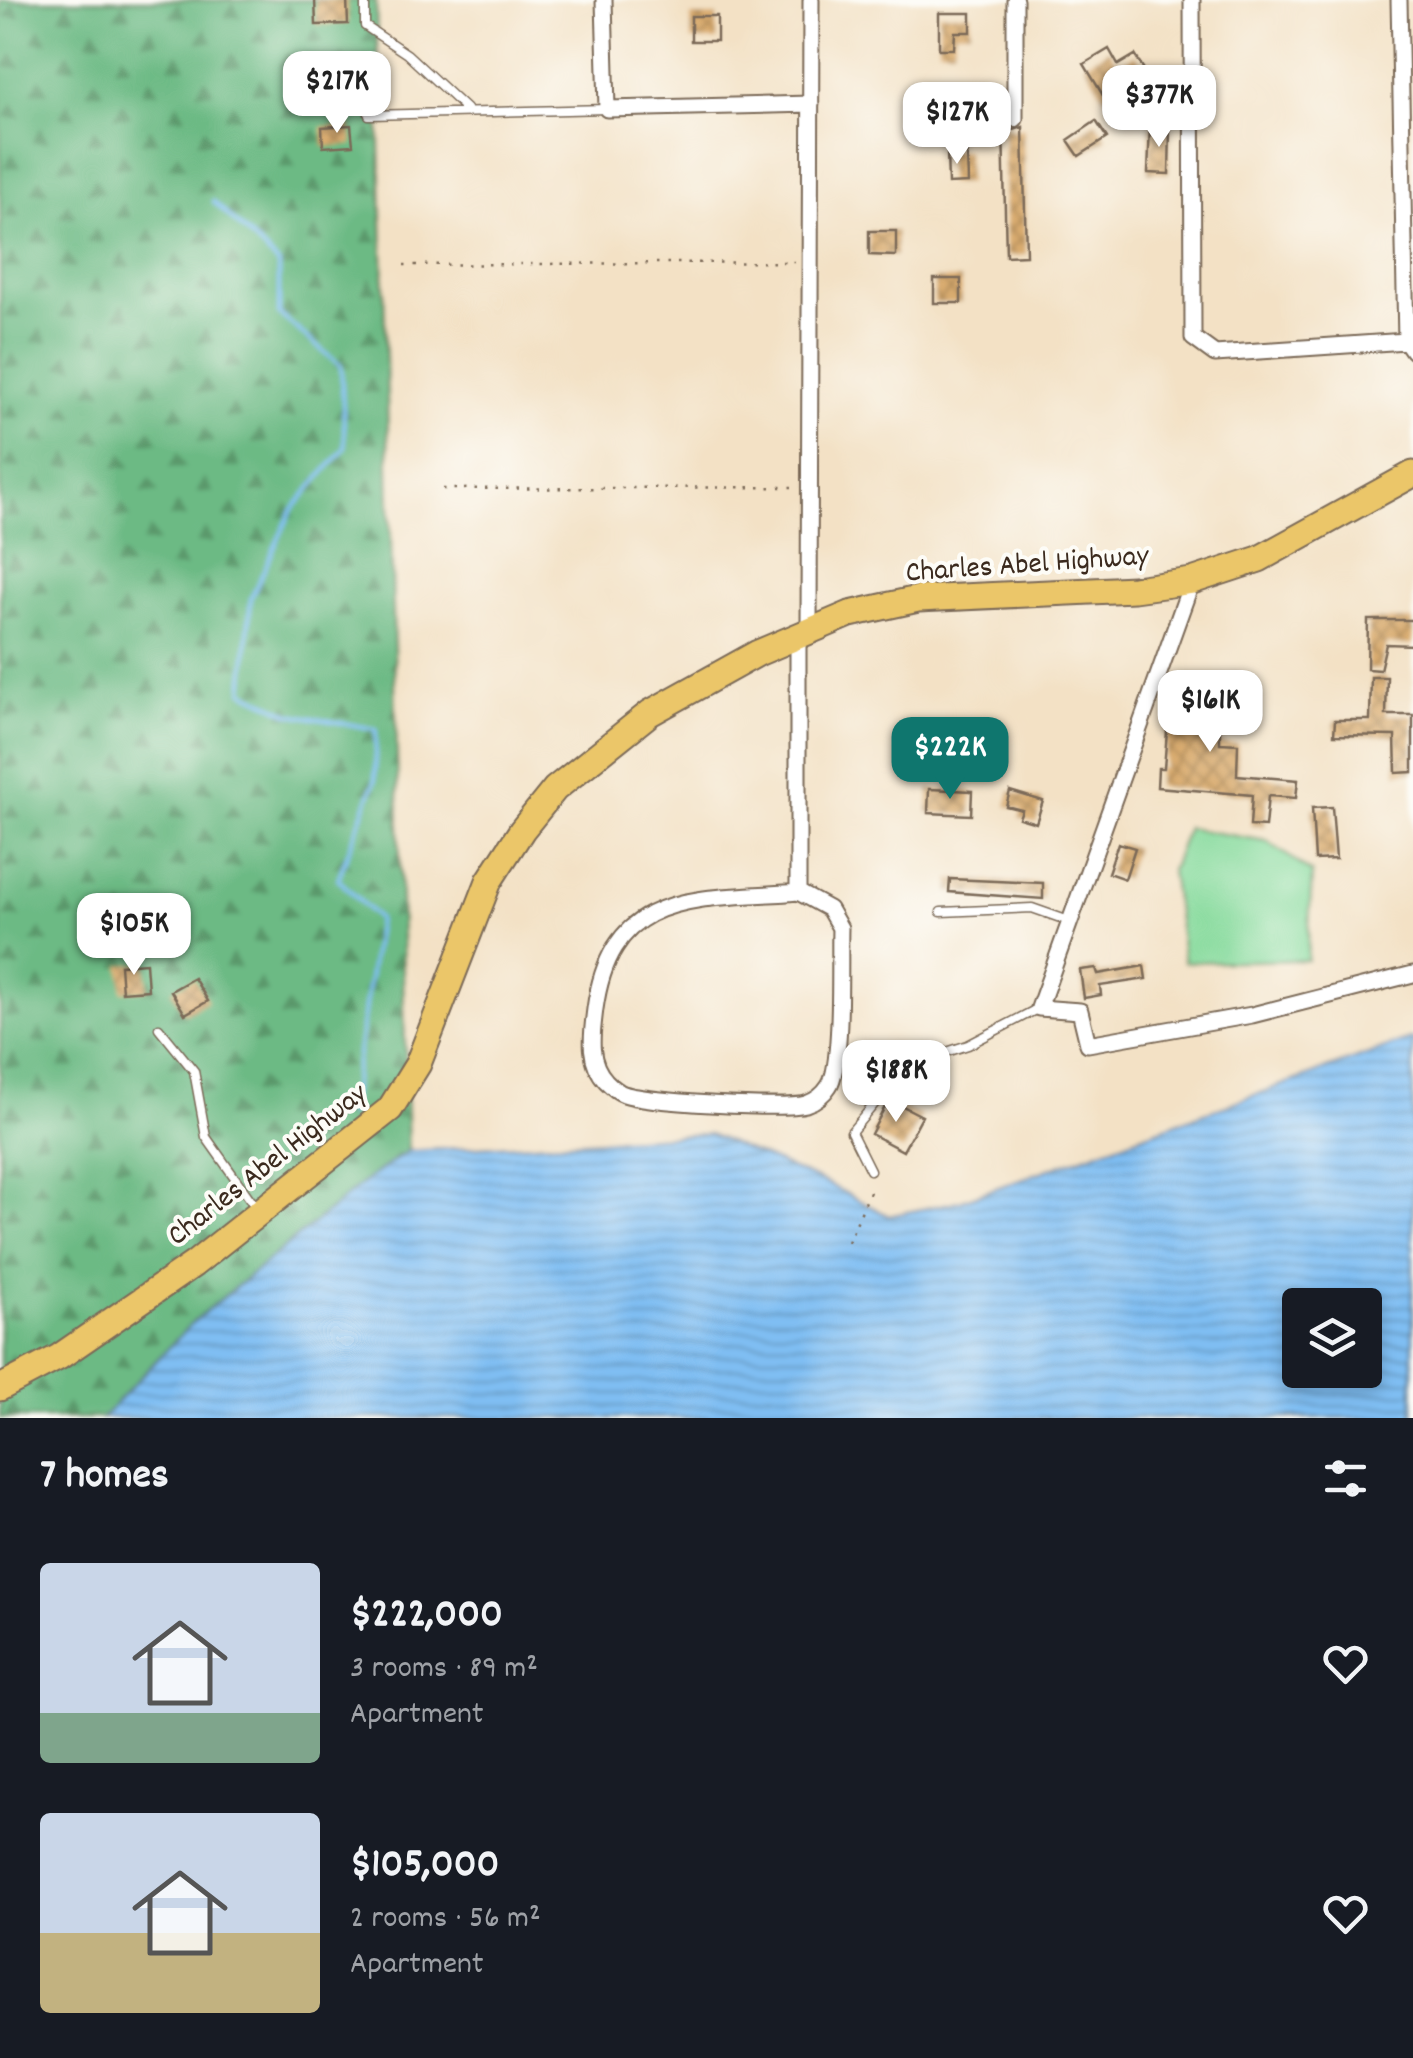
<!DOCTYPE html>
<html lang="en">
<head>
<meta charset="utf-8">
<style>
  :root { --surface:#171b24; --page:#242831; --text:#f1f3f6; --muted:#9ea1a6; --accent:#0f766e }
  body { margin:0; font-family:Dekko,sans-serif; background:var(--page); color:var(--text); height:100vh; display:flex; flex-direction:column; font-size:38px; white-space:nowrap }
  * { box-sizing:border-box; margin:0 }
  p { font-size:32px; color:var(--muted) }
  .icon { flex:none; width:55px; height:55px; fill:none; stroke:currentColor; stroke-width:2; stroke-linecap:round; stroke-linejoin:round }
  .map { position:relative; height:1418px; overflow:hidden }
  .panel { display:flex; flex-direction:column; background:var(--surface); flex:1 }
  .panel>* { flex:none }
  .tools { position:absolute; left:1282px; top:1288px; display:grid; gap:20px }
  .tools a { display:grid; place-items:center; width:100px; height:100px; border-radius:10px; background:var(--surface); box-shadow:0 5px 15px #0003; font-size:50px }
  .price { position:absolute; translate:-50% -85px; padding:0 22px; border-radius:20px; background:#fff; color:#222; font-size:32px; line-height:65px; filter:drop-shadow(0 2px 5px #0008) }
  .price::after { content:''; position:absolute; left:50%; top:60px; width:30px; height:22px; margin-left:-15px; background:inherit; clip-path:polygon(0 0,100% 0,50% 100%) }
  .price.current { background:var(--accent); color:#fff }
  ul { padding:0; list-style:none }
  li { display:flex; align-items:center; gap:30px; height:250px; padding:0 40px }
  li span { display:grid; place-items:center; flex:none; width:280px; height:200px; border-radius:10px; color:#555 }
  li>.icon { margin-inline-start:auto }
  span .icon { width:120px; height:120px; fill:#fffc; stroke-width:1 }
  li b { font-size:42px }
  h2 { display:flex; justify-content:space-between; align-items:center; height:120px; padding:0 40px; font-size:42px }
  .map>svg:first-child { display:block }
</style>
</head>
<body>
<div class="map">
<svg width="1413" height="1418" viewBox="0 0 1413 1418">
  <defs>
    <pattern id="forest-firs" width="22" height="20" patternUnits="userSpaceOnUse" patternTransform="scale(2.5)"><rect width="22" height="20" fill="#6cba84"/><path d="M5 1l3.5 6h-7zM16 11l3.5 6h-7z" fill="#5a976b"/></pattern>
    <pattern id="water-rules" width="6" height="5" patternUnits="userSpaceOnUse" patternTransform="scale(2.5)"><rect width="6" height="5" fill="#7fbef3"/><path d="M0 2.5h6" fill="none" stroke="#699bc4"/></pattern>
    <pattern id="building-cross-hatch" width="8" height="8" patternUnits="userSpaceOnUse" patternTransform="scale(2.5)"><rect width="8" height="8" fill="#d9ac6f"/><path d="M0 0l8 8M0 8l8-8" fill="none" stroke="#b18c5b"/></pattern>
  </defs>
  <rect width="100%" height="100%" fill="#fdfcf7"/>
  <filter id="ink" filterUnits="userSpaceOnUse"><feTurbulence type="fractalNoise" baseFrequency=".01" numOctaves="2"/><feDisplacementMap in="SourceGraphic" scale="20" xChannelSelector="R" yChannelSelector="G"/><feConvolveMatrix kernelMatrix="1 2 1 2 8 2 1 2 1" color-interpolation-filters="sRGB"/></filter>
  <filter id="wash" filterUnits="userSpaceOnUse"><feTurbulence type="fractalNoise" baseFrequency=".0048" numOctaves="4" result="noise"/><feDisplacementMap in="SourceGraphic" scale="40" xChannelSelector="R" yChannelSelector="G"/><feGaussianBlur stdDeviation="2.25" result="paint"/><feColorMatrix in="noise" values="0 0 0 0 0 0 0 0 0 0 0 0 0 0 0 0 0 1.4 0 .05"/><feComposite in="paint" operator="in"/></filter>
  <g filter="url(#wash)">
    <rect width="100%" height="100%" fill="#f3e1c5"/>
    <path fill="url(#forest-firs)" stroke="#547251" stroke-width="2.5" d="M0,0H376L408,1151L369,1178L192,1323L102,1418H0Z"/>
    <path fill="#86da9c" stroke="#60825d" stroke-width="2.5" d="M1187,828L1267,841L1312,873L1307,960L1184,962L1171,871Z"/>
    <path fill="url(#water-rules)" stroke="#5d7488" stroke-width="2.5" fill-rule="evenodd" d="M1413,1038V1418H102L192,1323L369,1178L408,1151L709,1134L826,1183L889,1216L960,1201ZM1300,1305H1365V1370H1300Z"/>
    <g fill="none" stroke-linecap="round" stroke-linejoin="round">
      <path stroke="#7fbef3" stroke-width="4" d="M213,201L279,264V314L341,366L345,448L292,510L251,598L243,691L290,714L376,729L375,781L338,879L378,919L349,1115"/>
    </g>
    <g id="blocks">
      <path fill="url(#building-cross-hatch)" d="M315,0H347L348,24L316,25Z
        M939,13H971V32H955L954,49H939Z
        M691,16H717V41H691Z
        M1109,49L1118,65L1135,55L1154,86L1161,81L1172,98L1144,116L1123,86L1104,97L1084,64Z
        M322,84H351L352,104H322Z
        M1096,121L1107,138L1079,156L1068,140Z
        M351,125L353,145L323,147L322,127Z
        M1150,125L1170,126L1169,174L1148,173Z
        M1003,126L1014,130L1023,127L1026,255L1006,256Z
        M947,150H967L968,183L948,184Z
        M869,231H896V256L869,255Z
        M934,279H961V303H934Z
        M1368,620H1413V645L1386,644L1380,670L1367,669Z
        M1371,677H1387L1386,715H1413V772L1396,773L1395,736L1334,735L1335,720H1370Z
        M1171,683L1207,684L1206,713L1220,714V743L1238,744L1237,775L1298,780L1296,798L1268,796L1265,827L1250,826L1252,795L1157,787L1158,768H1164Z
        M931,743L975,747L973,767L929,763Z
        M929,789L972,791L971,815L928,813Z
        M1010,791L1043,801L1036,823L1019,818L1022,810L1006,806Z
        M1332,807L1336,859L1315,860L1312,808Z
        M1118,843L1135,848L1125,879L1108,873Z
        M950,879L1043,883V899L949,892Z
        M146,963L148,990L122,992L120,965Z
        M1144,966L1146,979L1100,986L1101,995L1084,998L1080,970L1096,968L1098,974Z
        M194,978L208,1001L185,1014L171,991Z
        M889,1099L922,1116L903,1151L871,1134Z"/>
    </g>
  </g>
  <g filter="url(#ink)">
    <use href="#blocks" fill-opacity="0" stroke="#7b6a58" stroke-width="2.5"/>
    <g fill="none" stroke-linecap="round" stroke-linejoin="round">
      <g stroke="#7b6a58" stroke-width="11">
        <path id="lane" d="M365,0V26L407,54L466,109
          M369,115L607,109
          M941,912L1032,908L1069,921
          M159,1028L194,1071L206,1137L257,1209
          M870,1170L851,1132L907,1065L968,1045L1039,1008"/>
      </g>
      <g stroke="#7b6a58" stroke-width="19">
        <path id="street" d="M604,0L607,109L811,104
          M1192,0L1193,338L1215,354L1406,341
          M1399,0L1406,341L1413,351
          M1015,119V0
          M1192,581L1039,1008L1080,1011L1088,1044L1252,1015L1413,974
          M809,629L811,0
          M798,634V892C701,901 612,885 595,1009C592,1034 587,1061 606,1081C610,1085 618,1092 624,1094C645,1102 784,1110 806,1104C815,1101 824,1094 829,1086C843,1066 839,958 840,928L829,909L798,892"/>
      </g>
      <g stroke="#7b6a58" stroke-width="29">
        <path id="primary" d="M0,1388L59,1357L194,1264L390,1109L418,1064L489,881L522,830L555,789L650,713L758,653L850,614L918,599L1134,589L1192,581L1259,559L1413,474"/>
      </g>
      <path stroke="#7b6a58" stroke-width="2.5" stroke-dasharray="2.5 8" stroke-linecap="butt" d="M404,265L798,262
        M443,489L797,487
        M848,1242L872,1187"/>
      <use href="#lane" stroke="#fff" stroke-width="8"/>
      <use href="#street" stroke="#fff" stroke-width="15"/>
      <use href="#primary" stroke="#ebc669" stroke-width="25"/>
    </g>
  </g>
  <g text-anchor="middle" stroke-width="8" stroke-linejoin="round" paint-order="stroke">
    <g font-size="30" fill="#3b2a1e" stroke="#fdfcf7">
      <text transform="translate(1027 562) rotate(-4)" y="10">Charles Abel Highway</text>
      <text transform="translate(266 1163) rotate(-38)" y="10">Charles Abel Highway</text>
    </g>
  </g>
</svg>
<div class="tools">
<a><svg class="icon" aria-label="layers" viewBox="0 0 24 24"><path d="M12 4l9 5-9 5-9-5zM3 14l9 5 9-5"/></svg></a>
</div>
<b class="price" style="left:337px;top:136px">$217K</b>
<b class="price" style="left:1159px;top:150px">$377K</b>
<b class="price" style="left:957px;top:167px">$127K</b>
<b class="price" style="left:1210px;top:755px">$161K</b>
<b class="price current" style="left:950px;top:802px">$222K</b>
<b class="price" style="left:134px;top:978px">$105K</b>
<b class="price" style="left:896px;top:1125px">$188K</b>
</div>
<section class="panel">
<h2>7 homes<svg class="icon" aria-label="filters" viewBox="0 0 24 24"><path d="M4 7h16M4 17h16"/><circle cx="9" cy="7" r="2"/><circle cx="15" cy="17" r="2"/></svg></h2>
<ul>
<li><span style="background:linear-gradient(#c9d6e8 75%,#7fa58c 0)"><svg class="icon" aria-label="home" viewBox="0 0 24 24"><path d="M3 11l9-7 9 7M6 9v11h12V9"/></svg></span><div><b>$222,000</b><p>3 rooms · 89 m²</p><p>Apartment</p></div><svg class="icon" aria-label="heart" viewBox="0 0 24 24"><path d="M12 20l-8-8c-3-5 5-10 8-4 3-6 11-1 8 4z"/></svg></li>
<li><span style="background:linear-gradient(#c9d6e8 60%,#c2b280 0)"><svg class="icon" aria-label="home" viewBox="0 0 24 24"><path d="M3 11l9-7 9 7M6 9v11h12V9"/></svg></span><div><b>$105,000</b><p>2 rooms · 56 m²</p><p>Apartment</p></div><svg class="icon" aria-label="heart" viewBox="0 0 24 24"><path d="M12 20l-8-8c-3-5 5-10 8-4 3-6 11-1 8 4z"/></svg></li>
</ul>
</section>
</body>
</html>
